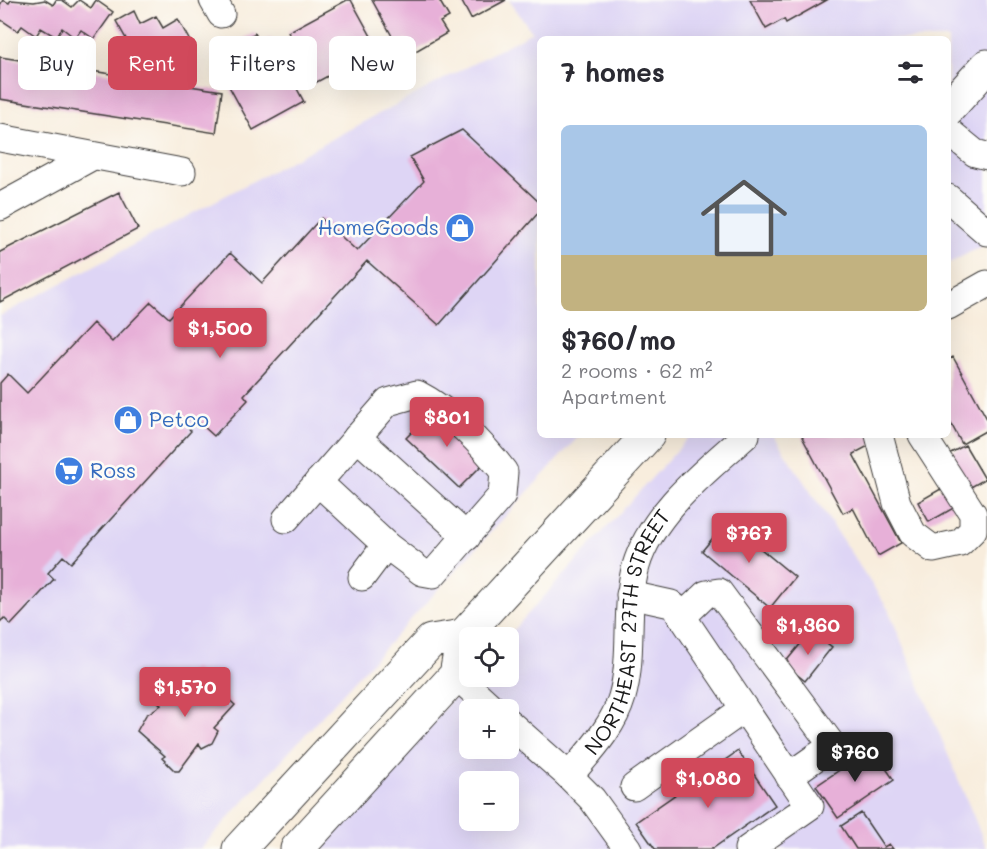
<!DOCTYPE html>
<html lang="en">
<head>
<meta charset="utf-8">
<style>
  :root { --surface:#fff; --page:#f7f7f7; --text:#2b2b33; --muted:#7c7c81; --accent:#d1495b }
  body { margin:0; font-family:Mali,sans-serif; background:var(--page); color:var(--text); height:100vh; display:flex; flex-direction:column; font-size:22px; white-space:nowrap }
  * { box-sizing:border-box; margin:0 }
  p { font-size:20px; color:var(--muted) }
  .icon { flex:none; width:33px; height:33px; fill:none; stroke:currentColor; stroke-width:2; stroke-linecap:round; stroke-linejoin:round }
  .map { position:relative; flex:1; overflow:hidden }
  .details { position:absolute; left:537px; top:36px; width:414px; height:402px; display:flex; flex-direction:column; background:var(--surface); border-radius:9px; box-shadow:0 6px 24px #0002 }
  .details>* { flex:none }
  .hud { position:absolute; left:18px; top:36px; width:429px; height:54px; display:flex; gap:12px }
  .tools { position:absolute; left:459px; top:627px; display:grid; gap:12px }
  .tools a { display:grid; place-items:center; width:60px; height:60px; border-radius:9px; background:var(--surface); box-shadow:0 6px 24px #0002; font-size:30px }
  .price { position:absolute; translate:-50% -51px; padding:0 14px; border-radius:6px; background:var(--accent); color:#fff; font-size:20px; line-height:39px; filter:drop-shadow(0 2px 3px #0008) }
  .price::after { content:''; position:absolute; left:50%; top:36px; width:18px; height:14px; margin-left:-9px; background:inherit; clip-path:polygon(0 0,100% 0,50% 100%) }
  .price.on { background:#222; color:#fff }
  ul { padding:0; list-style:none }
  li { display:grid; align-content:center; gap:12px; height:318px; padding:0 24px }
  li span { display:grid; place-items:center; height:186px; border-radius:9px; color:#555 }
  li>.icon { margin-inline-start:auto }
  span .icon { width:108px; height:108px; fill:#fffc; stroke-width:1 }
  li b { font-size:26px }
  h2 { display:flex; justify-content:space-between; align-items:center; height:72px; padding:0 24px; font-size:26px }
  .tag { padding:0 21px; border-radius:9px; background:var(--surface); box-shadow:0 6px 24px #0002; font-size:21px; line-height:54px }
  .tag.on { background:var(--accent); color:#fff }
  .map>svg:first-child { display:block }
</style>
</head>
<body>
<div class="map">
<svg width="987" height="849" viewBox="0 0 987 849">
  <rect width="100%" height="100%" fill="#fdfcf7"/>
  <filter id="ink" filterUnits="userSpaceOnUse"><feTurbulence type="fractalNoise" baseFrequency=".0167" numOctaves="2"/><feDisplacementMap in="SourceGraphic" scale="12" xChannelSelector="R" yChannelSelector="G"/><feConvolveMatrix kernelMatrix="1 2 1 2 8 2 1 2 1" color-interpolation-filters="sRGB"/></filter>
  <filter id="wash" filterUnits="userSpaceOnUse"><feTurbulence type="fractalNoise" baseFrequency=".008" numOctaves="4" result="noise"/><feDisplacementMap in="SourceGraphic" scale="24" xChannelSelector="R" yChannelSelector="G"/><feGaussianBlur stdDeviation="1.35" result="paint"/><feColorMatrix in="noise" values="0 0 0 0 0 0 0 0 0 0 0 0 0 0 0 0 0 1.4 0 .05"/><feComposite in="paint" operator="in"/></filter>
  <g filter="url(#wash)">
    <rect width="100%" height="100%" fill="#f8eddd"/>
    <path fill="#ded5f5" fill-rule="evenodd" d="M509,0H987V243L948,264V39H540V435H580L200,849H0V316L532,32Z
      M691,435H773L888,609L987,849H316L472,677L508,676L507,637ZM470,710H508V748H470ZM470,782H508V820H470Z"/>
    <g id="blocks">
      <path fill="#e7b0d8" d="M3,0L9,3L11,0L34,2L45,0L53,5L56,0H62L72,7L79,0L91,8L96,0L113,12L94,39L81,30L75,38L62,28L56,37L41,28L36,36L22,26L18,31L0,19V5Z
        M347,0H351L378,49L315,83L288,32Z
        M372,0H439L449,17L440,22L447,33L414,52L407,39L397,45Z
        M461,0H506L471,19Z
        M750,0H827L786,23L784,19L766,29Z
        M134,11L140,24L156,16L163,28L178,19L194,49L177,58L171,46L155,55L148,43L133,51L116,21Z
        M255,33L260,44L270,38L304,102L253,130L219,68L228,63L221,51Z
        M0,57L222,91L216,133L0,99Z
        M462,130L540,203V211L439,325L367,261L244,395L248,400L214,436L192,416L184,423L191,431L71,563L63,556L48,573L54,579L11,625L4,618L0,622V383L8,374L27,393L93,323L112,342L151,302L169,318L230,253L262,283L321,218L357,251L424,181L410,157Z
        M119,192L138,229L0,302V252Z
        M953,357L987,419V430L962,444L948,418V360Z
        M435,409L488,459L459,488L406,438Z
        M804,435H872L876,442L853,454L901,543L878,556L853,508L843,513L802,437Z
        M965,445L985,479L964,491L945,456Z
        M946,486L957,506L929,522L918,502Z
        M727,521L795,577L770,608L702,551Z
        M811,631L832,647L805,681L784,664Z
        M194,668L235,705L214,728L218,731L212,743L202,748L199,744L179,771H175L162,758L165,756L137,731L146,715L161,705L152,695L164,681L168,680L175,688L179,680Z
        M872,748L894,780L838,818L816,786Z
        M738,751L775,805L712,849H655L636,822Z
        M861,813L884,847L889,844L893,849H856L841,826Z"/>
    </g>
  </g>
  <g filter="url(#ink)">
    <use href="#blocks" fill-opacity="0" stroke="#3d3b39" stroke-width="1.5"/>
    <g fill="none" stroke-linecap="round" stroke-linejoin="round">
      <g stroke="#3d3b39" stroke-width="29">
        <g id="minor">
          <path d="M213,0L221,14"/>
          <path d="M948,131L975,153L987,156"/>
          <path d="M0,138L182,172"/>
          <path d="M948,198L987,232"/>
          <path d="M0,207L93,156"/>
          <path d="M948,306L987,284"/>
          <path d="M879,435L897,503L913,534L933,549L960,543L973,530V514L922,435"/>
          <path d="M357,437L467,537"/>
          <path d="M318,482L386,545"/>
          <path d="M286,519L388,402L417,394C450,411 482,443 504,472L502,495L433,574L422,572L386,545L362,577"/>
          <path d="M630,595L671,604L677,609L810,806L748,849"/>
          <path d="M682,617L706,594L719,592L829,741V748L789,776"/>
          <path d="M456,675L494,710"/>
          <path id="s1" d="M508,722L569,776C589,752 613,728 622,697C634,655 624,609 636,566C652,512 706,471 746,435"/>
          <path d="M569,776L592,799L628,849"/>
          <path d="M634,787L744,709"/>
        </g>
      </g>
      <g stroke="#3d3b39" stroke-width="35">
        <path id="highway" d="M948,109L987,66
          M239,849L431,641L463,636
          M297,849L456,675L463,636L648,435"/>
      </g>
      <use href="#minor" stroke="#fff" stroke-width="27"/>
      <use href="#highway" stroke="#fff" stroke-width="33"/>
    </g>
  </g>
  <defs>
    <g id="shop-disc" transform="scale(1.5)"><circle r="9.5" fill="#3f7fe0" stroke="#fdfcf7"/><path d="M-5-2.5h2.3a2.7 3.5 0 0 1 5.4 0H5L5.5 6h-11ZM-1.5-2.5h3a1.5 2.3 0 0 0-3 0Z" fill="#fff"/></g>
    <g id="supermarket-disc" transform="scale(1.5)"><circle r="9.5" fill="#3f7fe0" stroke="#fdfcf7"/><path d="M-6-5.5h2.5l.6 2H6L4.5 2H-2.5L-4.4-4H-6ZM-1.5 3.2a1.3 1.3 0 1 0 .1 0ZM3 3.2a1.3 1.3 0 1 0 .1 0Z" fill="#fff"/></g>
  </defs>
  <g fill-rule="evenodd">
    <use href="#shop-disc" x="460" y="228"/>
    <use href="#shop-disc" x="128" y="420"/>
    <use href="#supermarket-disc" x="69" y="471"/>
  </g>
  <g text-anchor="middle" stroke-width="5" stroke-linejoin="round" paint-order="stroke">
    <g font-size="21" fill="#366cbe" stroke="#fdfcf7" text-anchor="start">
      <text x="439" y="235" text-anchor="end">HomeGoods</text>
      <text x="149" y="427">Petco</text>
      <text x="90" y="478">Ross</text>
    </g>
    <g font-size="21" fill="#1c1c1c" stroke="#fdfcf7">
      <text dy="7" stroke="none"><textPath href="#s1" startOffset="242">NORTHEAST 27TH STREET</textPath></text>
    </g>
  </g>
</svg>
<div class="tools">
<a><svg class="icon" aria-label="locate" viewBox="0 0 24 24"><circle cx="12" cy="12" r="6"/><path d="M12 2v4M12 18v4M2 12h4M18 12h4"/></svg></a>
<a>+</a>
<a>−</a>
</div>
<b class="price" style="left:220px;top:359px">$1,500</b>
<b class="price" style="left:447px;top:448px">$801</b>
<b class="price" style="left:749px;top:564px">$767</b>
<b class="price" style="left:808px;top:656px">$1,360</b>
<b class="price" style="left:185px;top:718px">$1,570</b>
<b class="price on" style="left:855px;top:783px">$760</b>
<b class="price" style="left:708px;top:809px">$1,080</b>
<div class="hud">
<a class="tag">Buy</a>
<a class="tag on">Rent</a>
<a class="tag">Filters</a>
<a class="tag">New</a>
</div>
<section class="details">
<h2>7 homes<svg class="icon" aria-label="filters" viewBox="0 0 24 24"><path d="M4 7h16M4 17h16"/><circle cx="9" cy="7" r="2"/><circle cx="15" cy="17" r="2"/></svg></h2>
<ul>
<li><span style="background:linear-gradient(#a9c7e8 70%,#c2b280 0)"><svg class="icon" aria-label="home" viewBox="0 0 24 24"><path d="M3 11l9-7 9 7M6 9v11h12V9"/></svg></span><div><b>$760/mo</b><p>2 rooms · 62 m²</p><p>Apartment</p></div></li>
</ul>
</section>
</div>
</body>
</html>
